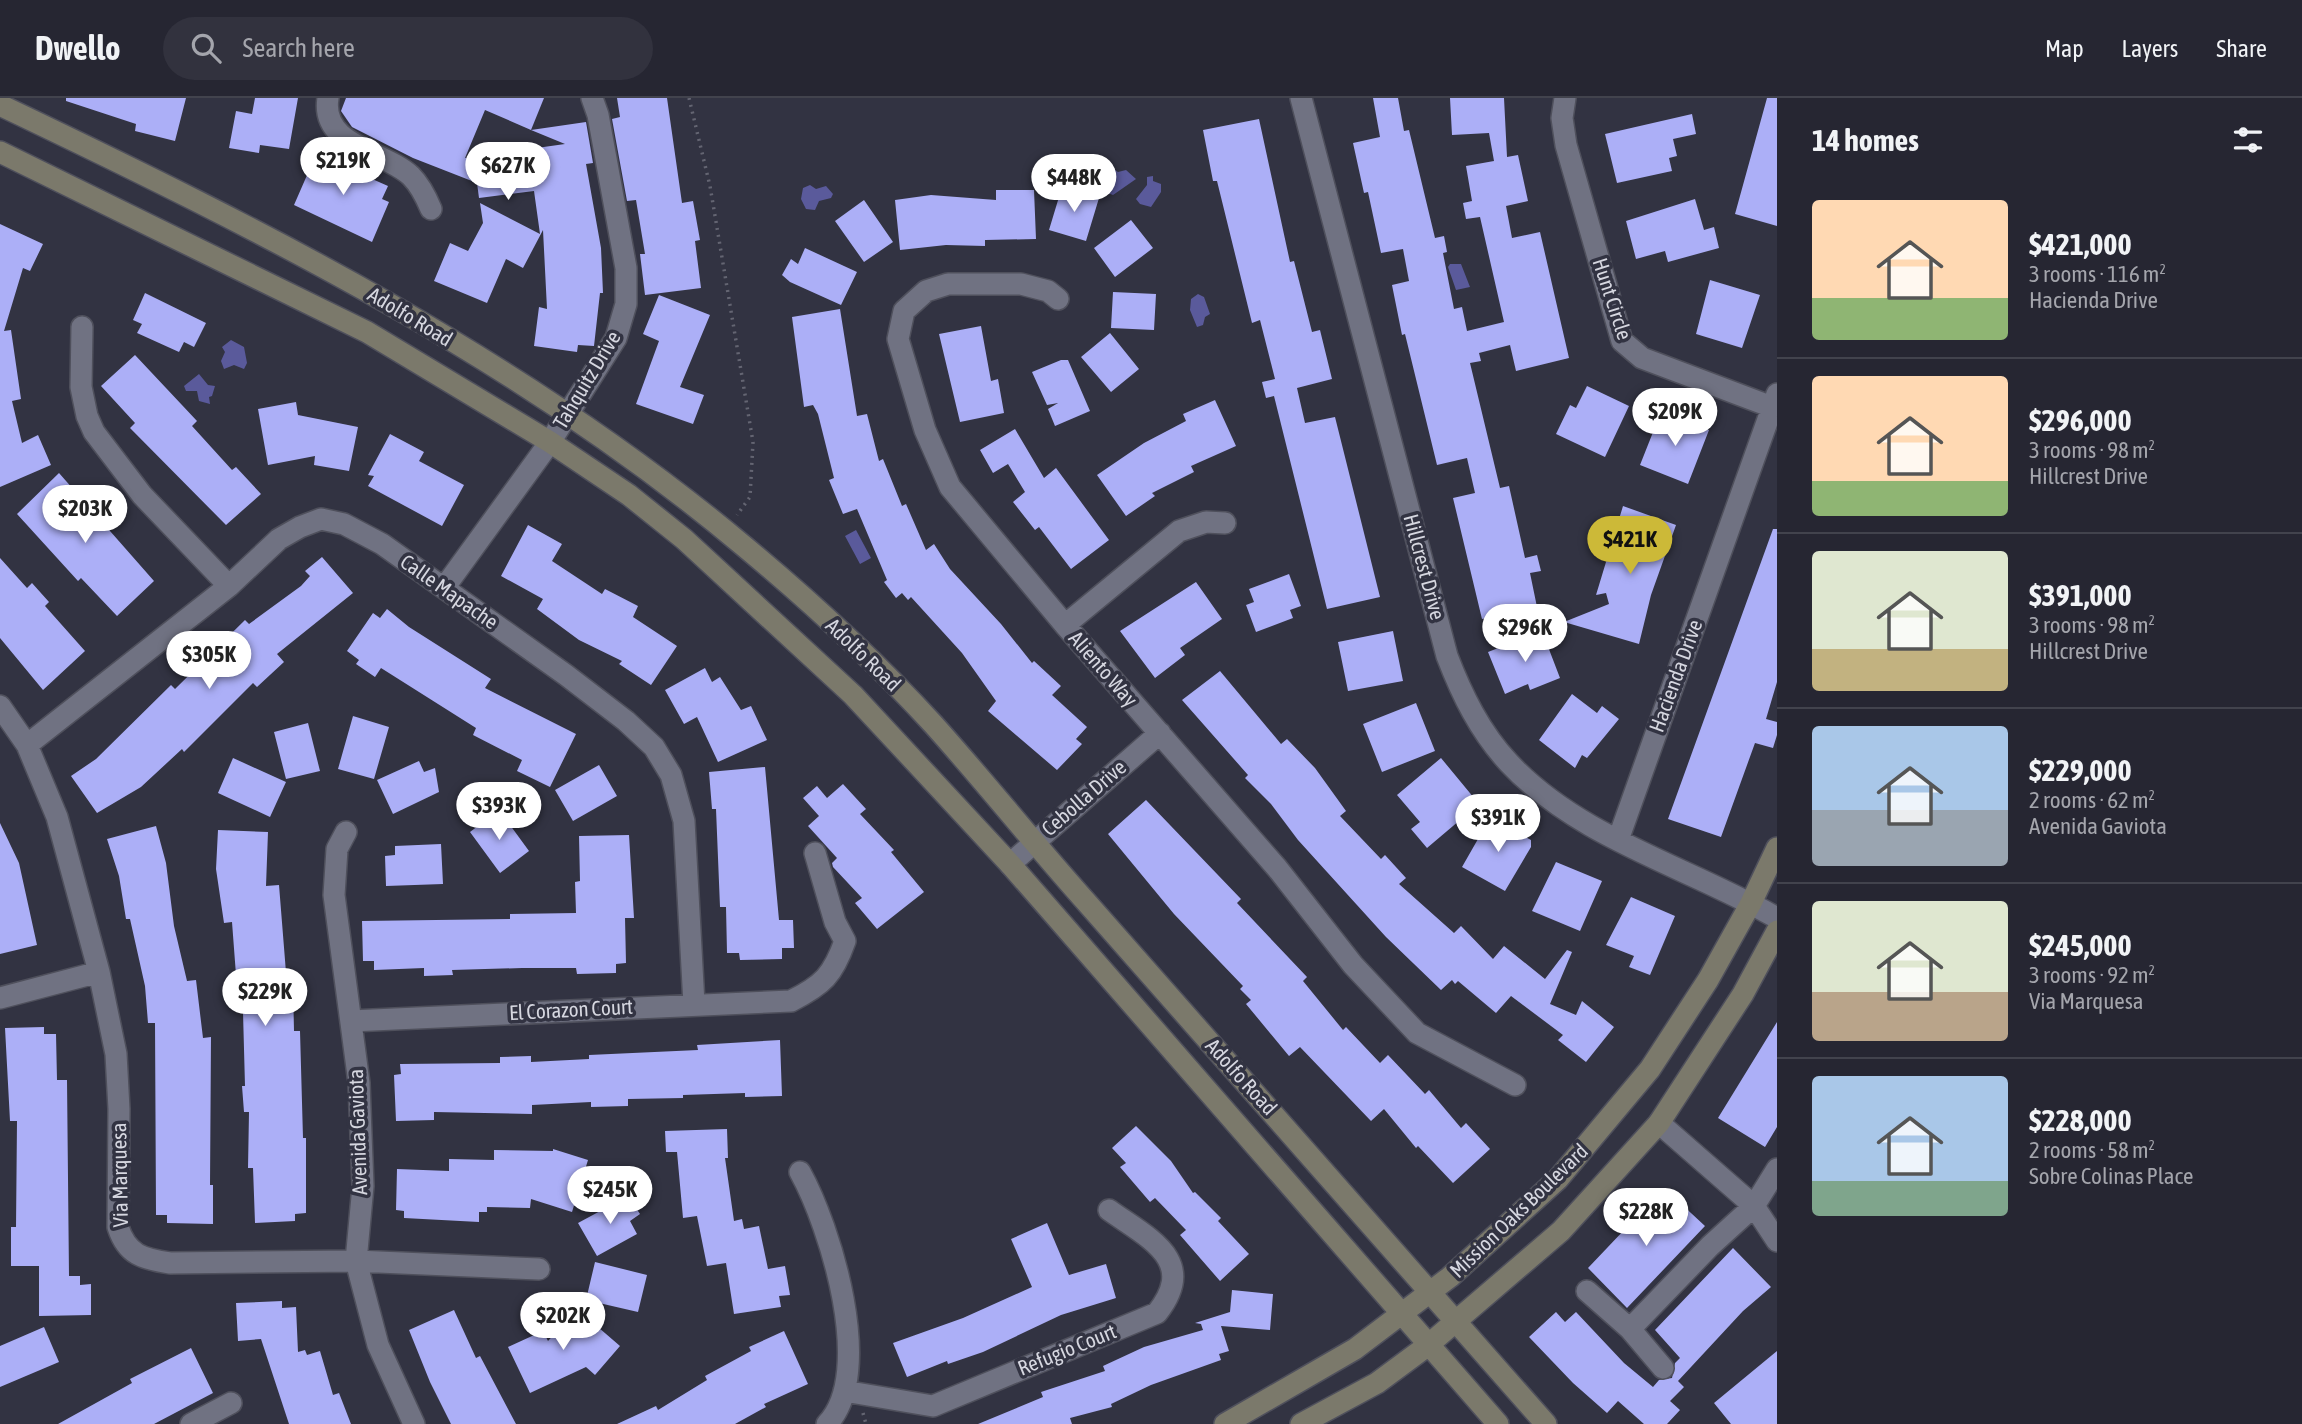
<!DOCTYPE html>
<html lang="en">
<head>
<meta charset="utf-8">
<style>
  :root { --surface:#262632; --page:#32323e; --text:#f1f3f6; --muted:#a4a5ac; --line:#42434d; --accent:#ccb938 }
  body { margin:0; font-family:"Asap Condensed",sans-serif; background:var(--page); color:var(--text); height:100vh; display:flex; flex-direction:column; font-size:26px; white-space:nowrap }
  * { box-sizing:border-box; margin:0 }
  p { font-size:23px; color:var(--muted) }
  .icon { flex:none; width:38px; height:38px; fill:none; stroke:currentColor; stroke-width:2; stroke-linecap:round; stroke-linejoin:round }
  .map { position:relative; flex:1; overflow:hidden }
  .details { display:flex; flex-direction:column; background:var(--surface); width:525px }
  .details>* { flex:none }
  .price { position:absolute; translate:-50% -60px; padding:0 16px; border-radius:24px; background:#fff; color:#222; font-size:23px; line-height:46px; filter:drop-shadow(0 2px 4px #0008) }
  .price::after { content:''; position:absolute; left:50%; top:42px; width:21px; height:16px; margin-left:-10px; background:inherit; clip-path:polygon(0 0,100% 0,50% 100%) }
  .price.active { background:var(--accent); color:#111 }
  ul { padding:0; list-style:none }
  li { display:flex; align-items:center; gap:21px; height:175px; padding:0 35px }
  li+li { border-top:2px solid var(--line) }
  li span { display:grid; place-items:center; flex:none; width:196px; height:140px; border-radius:7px; color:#555 }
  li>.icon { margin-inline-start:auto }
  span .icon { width:84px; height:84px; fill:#fffc; stroke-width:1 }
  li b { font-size:30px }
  h2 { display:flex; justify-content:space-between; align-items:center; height:84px; padding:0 35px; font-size:30px }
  header { display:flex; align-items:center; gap:42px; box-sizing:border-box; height:98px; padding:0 35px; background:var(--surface); border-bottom:2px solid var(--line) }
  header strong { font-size:33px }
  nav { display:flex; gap:38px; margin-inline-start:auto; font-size:24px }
  .search { width:490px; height:63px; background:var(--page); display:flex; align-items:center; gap:18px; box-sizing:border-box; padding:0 24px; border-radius:38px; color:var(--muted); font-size:26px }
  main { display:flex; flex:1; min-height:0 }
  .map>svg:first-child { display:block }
</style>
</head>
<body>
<header>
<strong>Dwello</strong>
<div class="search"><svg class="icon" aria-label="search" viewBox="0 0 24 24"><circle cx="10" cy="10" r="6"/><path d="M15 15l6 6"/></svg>Search here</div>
<nav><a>Map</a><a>Layers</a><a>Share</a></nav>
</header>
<main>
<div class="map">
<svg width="1777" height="1326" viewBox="0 0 1777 1326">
  <rect width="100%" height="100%" fill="#323342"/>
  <path fill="#5a5a9b" d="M1111,69L1118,74L1126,72L1136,81L1113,97L1105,94L1106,71Z
    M1153,78V83L1161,86V94L1151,109L1140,106L1136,101L1147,87V79Z
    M810,87L816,91L826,88L833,96L831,100L819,103L815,112L806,111L801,101L803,90Z
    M1450,166H1461L1470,189L1456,192L1448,169Z
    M1198,196L1204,199L1210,216L1205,219L1203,227L1197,229L1190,212L1191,201Z
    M231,242L244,249L247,265L244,271L234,267L224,271L221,263L225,254L222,249Z
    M199,276L208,287L215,288L212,298L209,299L210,306L199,303L197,293H186L184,288Z
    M856,432L871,460L860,466L845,438Z"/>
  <path fill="#acaff7" d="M66,0H186L175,43L135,33L136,26L66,3Z
    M255,0H298L289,51L260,47L259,55L229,50L236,13L252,16Z
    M346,0H544L531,32L485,12L465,60L565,46L531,32L586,24L593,65L586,66L601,150L603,195H600L594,248L578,247L577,254L534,248L539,209L547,211L543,132L523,170L506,161L487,205L434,183L450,145L468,153L483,125L480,105L540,136L534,93L479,100L477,85L413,60L352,29L341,13Z
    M617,0H667L682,105L693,103L700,142L695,143L701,190L645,197L640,156H645L636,102L627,103L612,21L620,19Z
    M1373,0H1398L1404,33L1409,32L1435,140L1444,138L1447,154L1443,155L1454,211L1462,209L1467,233L1504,224L1480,119L1466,121L1463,105L1472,103L1466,68L1494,63L1489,35L1452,37L1450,0H1504L1507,59L1518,57L1528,103L1506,108L1512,140L1540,134L1569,260L1516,273L1510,247L1479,255L1481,263L1470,265L1500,390L1509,388L1525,460L1537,457L1541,473L1530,475L1537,509L1482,521L1453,400L1475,395L1467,360L1437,367L1405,236L1402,237L1392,187L1409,183L1403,151L1381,155L1368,94L1364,95L1353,45L1380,39Z
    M1767,0H1777V128L1735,116Z
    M1692,16L1696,36L1673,41L1677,58L1669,60L1672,73L1617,85L1605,36Z
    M1259,21L1290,164L1294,163L1312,234L1320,232L1332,281L1297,290L1305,325L1335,319L1380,499L1327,511L1274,298L1266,300L1262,284L1275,281L1260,222L1252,225L1217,83H1213L1203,32Z
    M318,52L347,65L345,69L388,88L382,101L389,104L372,144L294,107Z
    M1062,89L1099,100L1086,143L1049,132Z
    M996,92H1034L1036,141L985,142V148L946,147L900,152L895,102L931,97L996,102Z
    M1695,101L1704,132L1714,129L1719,150L1668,164L1665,153L1636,161L1626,123Z
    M864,102L893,144L864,164L835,123Z
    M1131,122L1153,150L1115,179L1094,150Z
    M0,126L43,146L30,173L23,170L4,233L11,232L21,301L12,303L22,345L38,337L51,367L0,389Z
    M805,150L857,174L841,207L790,184L782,177L791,161L798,166Z
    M1710,182L1760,197L1742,250L1696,236Z
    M1113,194L1156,196L1154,232L1111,230Z
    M145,195L206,225L194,249L184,244L179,254L137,235L142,226L133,222Z
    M659,197L710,217L680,289L704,297L693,326L636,306L659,243L643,236Z
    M840,211L857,318L867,316L879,363L883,361L902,408L906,406L926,452L934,446L950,471L1001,526L1032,565L1034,563L1061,588L1052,597L1087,629L1076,641L1082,646L1057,672L988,613L996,603L962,555L911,499L908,502L902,495L896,500L884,484L887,482L857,411L843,416L829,382L834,380L818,316L813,307L804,309L792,219Z
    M981,228L991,283L998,281L1004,315L960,324L939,236Z
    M1110,235L1139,271L1111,294L1081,259Z
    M135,257L197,323L192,328L232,372L236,369L261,396L226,427L130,330L135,325L101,288Z
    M1061,262H1068L1090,313L1055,328L1048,311L1058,305L1047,307L1032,274Z
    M1587,288L1629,308L1605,359L1556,336L1570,307L1576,310Z
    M1215,302L1236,348L1191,368L1194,374L1152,395L1155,398L1126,418L1097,377L1144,345L1186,323L1183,316Z
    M296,304L298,317L358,329L349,373L314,367L315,358L268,367L258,311Z
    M1661,314L1709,332L1688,386L1640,367Z
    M1015,331L1044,380L1056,370L1109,442L1071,471L1039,429L1035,432L1013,404L1025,394L1008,366L993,375L980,352Z
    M390,336L424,354L419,363L464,387L442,428L368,388L374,378L368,377Z
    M59,375L154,483L117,518L81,480L78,483L17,416Z
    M1623,408L1676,427L1651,497L1639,546L1564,524L1609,506L1606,495L1596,497Z
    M528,427L562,446L552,463L602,496L605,491L638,508L633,519L677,548L651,587L619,566L622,563L579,542L537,511L543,501L501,478Z
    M1773,431H1777V584L1766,621L1777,624V637L1773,650L1755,645L1721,739L1668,721Z
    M322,459L353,495L277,556L284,564L257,589L253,585L184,654L182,651L141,689L97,715L71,678L96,661L171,587L175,591L245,522L249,526L301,488L310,478L305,473Z
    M0,460L27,490L32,485L49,504L45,508L85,553L43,592L0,540Z
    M1289,476L1301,508L1290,512L1293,520L1256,534L1246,507L1254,504L1249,491Z
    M1196,484L1222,521L1180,550L1185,557L1155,580L1120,533Z
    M387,511L409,529L491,581L485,590L576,636L550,689L517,673L522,662L473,637L476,630L381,570L375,579L356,566L359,562L347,553L373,515L380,520Z
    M1393,533L1403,583L1348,593L1338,544Z
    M1542,533L1560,580L1530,592L1528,586L1505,596L1488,554Z
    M705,570L712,584L720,579L741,612L751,608L767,642L718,664L697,619L684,626L665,592Z
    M1220,573L1281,646L1287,641L1315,670L1346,713L1340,718L1381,761L1385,757L1406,780L1399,786L1454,835L1461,828L1493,861L1504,848L1545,881L1567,852L1572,854L1550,906L1576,917L1582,903L1614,929L1586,964L1558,942L1563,937L1511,898L1496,915L1458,883L1455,886L1452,882L1441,892L1386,839L1298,742L1271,706L1245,680L1248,677L1182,602Z
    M1572,596L1597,615L1602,608L1619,621L1587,660L1582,657L1575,670L1539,642Z
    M1416,605L1435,653L1382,674L1363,626Z
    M353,618L389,629L374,681L338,671Z
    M308,625L320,673L286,681L274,634Z
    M233,660L286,684L270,719L218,695Z
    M1441,660L1479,706L1427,750L1411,731L1420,724L1397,697Z
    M419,663L424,674L435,670L439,694L393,716L377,682Z
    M599,667L617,698L573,723L555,692Z
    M765,669L779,822H793L794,850H782V861L740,862L739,855H727L726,809H720L716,711H712L709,674Z
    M843,686L866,711L860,716L894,752L891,754L924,794L877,831L855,805L862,800L833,769L832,765L837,760L808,728L819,718L803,700L817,688L827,700Z
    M1146,702L1241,801L1237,805L1307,879L1303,883L1343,932L1346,929L1380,965L1388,957L1425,996L1429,992L1461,1030L1466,1025L1490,1051L1453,1085L1418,1048L1416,1050L1384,1011L1371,1023L1300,949L1289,958L1246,906L1251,902L1240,891L1243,888L1174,816L1108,736Z
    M499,712L529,753L500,775L470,734Z
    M1490,720L1531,742V749L1505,793L1462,769Z
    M0,725L19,765L37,847L0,856Z
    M156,728L166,765L174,828L187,883L196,882L203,940L211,939L210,1087H213V1126L167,1125V1117H156L155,925H148L145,888L130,821H126L119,778L107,741Z
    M218,732L268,734L266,788L279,787L287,887H293L294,933H300L303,1040H306V1115L295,1116V1123L255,1125L253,1070H248L249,1014H244L242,988H245L242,877H236L232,824L224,825L216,771Z
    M629,737L634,820H625L626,865L616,866V875L577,876L576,870H522L452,872L453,877L424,878V870L374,872V863H363L362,823L510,821V816L576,815L575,784L580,783L579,738Z
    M441,746L443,786L386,788L385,758L395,757V748Z
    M1556,764L1602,783L1580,833L1532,813Z
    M1631,799L1675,818L1650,877L1629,869L1634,858L1606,847Z
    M1777,924V1029L1765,1049L1718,1020Z
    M44,929V936H56L57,982H67L69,1178H80V1187L91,1186V1217L39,1218V1168H11V1129H16L17,1023H10L5,930Z
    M780,942L782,998L745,999V995L683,997V1000L628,1001V1008L591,1009V1004L532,1007V1016L434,1014V1022L396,1023L394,977L401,976L400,966L500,965V959L531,958V964L589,961V957L698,952L697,947Z
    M1136,1028L1171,1063L1193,1095L1195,1094L1221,1120L1218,1123L1249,1156L1220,1183L1180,1137L1186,1132L1155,1100L1150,1104L1120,1069L1126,1065L1112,1050Z
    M727,1031L728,1060H725L734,1123L742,1121L744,1131L759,1128L768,1171L785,1168L790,1197L779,1198L781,1209L734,1216L726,1165L707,1168L697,1118L683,1120L677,1054H666L665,1033Z
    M553,1051L588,1062L572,1114L531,1101L530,1110L487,1109V1114H479V1124L404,1120V1113L396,1112L397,1071L449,1073V1061L494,1062V1052L553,1053Z
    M1664,1090L1705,1128L1627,1210L1588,1170Z
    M628,1098L640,1116L630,1123L637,1136L597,1158L578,1125Z
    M1047,1125L1069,1177L1106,1166L1116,1200L1061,1217L983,1254L948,1266L947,1263L907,1279L893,1245L963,1220L1032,1189L1011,1141Z
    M1733,1150L1771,1189L1743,1213L1678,1283L1684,1289L1670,1303L1680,1312L1667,1326H1644L1618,1303L1607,1315L1573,1285L1529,1239L1556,1214L1565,1224L1576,1214L1624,1265L1653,1289L1659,1282L1672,1280L1675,1265L1680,1260L1655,1232Z
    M595,1164L647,1177L638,1214L586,1202Z
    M1232,1192L1273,1196L1270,1232L1221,1228L1229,1253L1219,1256L1221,1262L1151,1287L1111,1306L1112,1309L1070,1320L1072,1326H978L1043,1299L1041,1294L1105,1273L1103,1268L1144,1249L1203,1232L1201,1226L1195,1225L1230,1214Z
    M282,1203V1210L296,1209L298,1254L305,1252L307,1257L320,1253L333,1297L339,1295L351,1326H289L261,1241L238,1243L236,1205Z
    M577,1211L620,1248L595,1277L586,1269L530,1295L508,1249L543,1233L548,1243Z
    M454,1212L476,1260L480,1258L516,1326H451L430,1284L409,1232Z
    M44,1229L59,1264L0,1289V1248Z
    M784,1233L808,1286L764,1306L766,1309L735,1326H617L656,1308L658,1312L707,1282L705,1278L751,1253L749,1249Z
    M191,1250L213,1295L154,1326H58L132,1285L130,1281Z
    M1777,1253V1326H1731L1714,1305Z"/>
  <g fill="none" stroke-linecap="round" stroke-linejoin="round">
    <g stroke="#4f505c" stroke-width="24">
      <path id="minor" d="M328,0C320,48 385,53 411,78C420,87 426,99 431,111
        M1301,0L1447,558C1462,597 1480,634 1509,665C1580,741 1689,769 1777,820
        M1565,0L1562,20L1566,47L1622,243L1642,260L1772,309
        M1058,201L1048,193L1021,186H948L926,193L904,213L898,241L925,332L950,389L1065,527L1277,770L1353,867L1417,935L1515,987
        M82,229L81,289L87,318L94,334L142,397L229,488
        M444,490L550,344L616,240L626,206V170L598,17L592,0
        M1065,527L1179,433L1206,424L1225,425
        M0,608L27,647L57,719L99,874L116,956L119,1011L118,1129C127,1157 143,1161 170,1165L356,1163L539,1171
        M27,647L229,488L279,441L300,429L321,421L344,426L382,446L566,577L626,623L654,649L671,677L684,723L694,906
        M346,734L337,751L334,797L359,985L363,1088L356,1163L378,1247L414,1326
        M1618,742L1777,296
        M1010,766L1160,635
        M0,900L99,874
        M351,923L791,903C823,887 833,877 845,843L835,824L815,755
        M1659,1025L1754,1108L1777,1143
        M800,1074C830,1128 876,1275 827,1326
        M1587,1193L1630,1231L1663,1270
        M1630,1231L1710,1148L1754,1108L1777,1071
        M844,1293L933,1308L1157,1215C1199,1162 1148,1140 1109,1112
        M191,1326L231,1305"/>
    </g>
    <g stroke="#4f505c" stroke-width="24">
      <path id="secondary" d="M0,7C260,131 523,262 745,449C811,504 875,563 933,626C986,685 1035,747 1088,806C1241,979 1393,1153 1546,1326
        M0,54L367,234L550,344L629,397L684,441L853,597L1010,766L1498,1326
        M1225,1326L1355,1251L1450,1179L1558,1081L1650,971L1708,882L1751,805L1777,750
        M1301,1326L1377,1285L1427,1248L1561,1133L1659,1025L1743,896L1777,833"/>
    </g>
    <path stroke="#646572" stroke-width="3.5" stroke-dasharray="2 5" stroke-linecap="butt" d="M689,0L710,88L753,344L750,399L737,417
      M863,1315L866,1326"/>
    <use href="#minor" stroke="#707282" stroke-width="21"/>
    <use href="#secondary" stroke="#7b796b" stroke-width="21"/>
  </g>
  <g text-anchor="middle" stroke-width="7" stroke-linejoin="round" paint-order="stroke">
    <g font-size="21" fill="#d6d7e0" stroke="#323342">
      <text transform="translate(1612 201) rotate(72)" y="7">Hunt Circle</text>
      <text transform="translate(410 219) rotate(31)" y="7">Adolfo Road</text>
      <text transform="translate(587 282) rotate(-59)" y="7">Tahquitz Drive</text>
      <text transform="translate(1424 469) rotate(75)" y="7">Hillcrest Drive</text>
      <text transform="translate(449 494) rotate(35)" y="7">Calle Mapache</text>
      <text transform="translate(863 557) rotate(44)" y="7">Adolfo Road</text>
      <text transform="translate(1103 571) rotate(49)" y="7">Aliento Way</text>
      <text transform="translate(1676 578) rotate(-70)" y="7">Hacienda Drive</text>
      <text transform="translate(1084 700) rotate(-41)" y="7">Cebolla Drive</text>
      <text transform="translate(571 912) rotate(-3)" y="7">El Corazon Court</text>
      <text transform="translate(1241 979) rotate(48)" y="7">Adolfo Road</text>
      <text transform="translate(358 1034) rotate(-92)" y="7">Avenida Gaviota</text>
      <text transform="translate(120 1077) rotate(-91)" y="7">Via Marquesa</text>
      <text transform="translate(1519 1113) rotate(-44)" y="7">Mission Oaks Boulevard</text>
      <text transform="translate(1067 1252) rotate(-22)" y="7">Refugio Court</text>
    </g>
  </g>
</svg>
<b class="price" style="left:343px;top:99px">$219K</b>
<b class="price" style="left:508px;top:104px">$627K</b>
<b class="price" style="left:1074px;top:116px">$448K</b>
<b class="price" style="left:1675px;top:350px">$209K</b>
<b class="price" style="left:85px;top:447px">$203K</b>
<b class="price active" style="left:1630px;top:478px">$421K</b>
<b class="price" style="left:1525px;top:566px">$296K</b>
<b class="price" style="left:209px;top:593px">$305K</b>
<b class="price" style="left:499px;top:744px">$393K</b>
<b class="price" style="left:1498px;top:756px">$391K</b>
<b class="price" style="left:265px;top:930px">$229K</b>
<b class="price" style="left:610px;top:1128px">$245K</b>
<b class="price" style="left:1646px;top:1150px">$228K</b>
<b class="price" style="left:563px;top:1254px">$202K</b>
</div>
<section class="details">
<h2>14 homes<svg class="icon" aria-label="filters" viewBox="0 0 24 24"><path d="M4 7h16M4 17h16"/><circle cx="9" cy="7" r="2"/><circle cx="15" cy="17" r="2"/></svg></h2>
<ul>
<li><span style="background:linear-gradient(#ffd9b3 70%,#8fb573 0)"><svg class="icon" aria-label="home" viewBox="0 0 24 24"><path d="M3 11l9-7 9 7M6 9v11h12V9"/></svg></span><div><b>$421,000</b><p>3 rooms · 116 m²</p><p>Hacienda Drive</p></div></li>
<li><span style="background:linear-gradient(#ffd9b3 75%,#8fb573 0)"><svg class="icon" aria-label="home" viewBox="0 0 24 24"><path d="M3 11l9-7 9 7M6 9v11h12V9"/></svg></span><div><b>$296,000</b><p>3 rooms · 98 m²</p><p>Hillcrest Drive</p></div></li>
<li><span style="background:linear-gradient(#dfe7d0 70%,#c2b280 0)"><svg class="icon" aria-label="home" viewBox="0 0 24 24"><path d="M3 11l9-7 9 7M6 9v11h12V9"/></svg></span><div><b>$391,000</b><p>3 rooms · 98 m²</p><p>Hillcrest Drive</p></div></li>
<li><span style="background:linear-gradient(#a9c7e8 60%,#9aa5b1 0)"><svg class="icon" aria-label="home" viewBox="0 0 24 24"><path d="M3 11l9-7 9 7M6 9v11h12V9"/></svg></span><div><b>$229,000</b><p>2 rooms · 62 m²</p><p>Avenida Gaviota</p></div></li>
<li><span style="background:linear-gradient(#dfe7d0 65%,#b9a48a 0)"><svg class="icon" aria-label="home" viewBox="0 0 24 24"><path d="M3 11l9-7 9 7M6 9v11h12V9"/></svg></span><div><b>$245,000</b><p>3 rooms · 92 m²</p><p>Via Marquesa</p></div></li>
<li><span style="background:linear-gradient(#a9c7e8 75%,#7fa58c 0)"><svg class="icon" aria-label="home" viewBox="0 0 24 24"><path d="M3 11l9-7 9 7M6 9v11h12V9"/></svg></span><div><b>$228,000</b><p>2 rooms · 58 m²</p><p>Sobre Colinas Place</p></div></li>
</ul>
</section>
</main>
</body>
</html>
